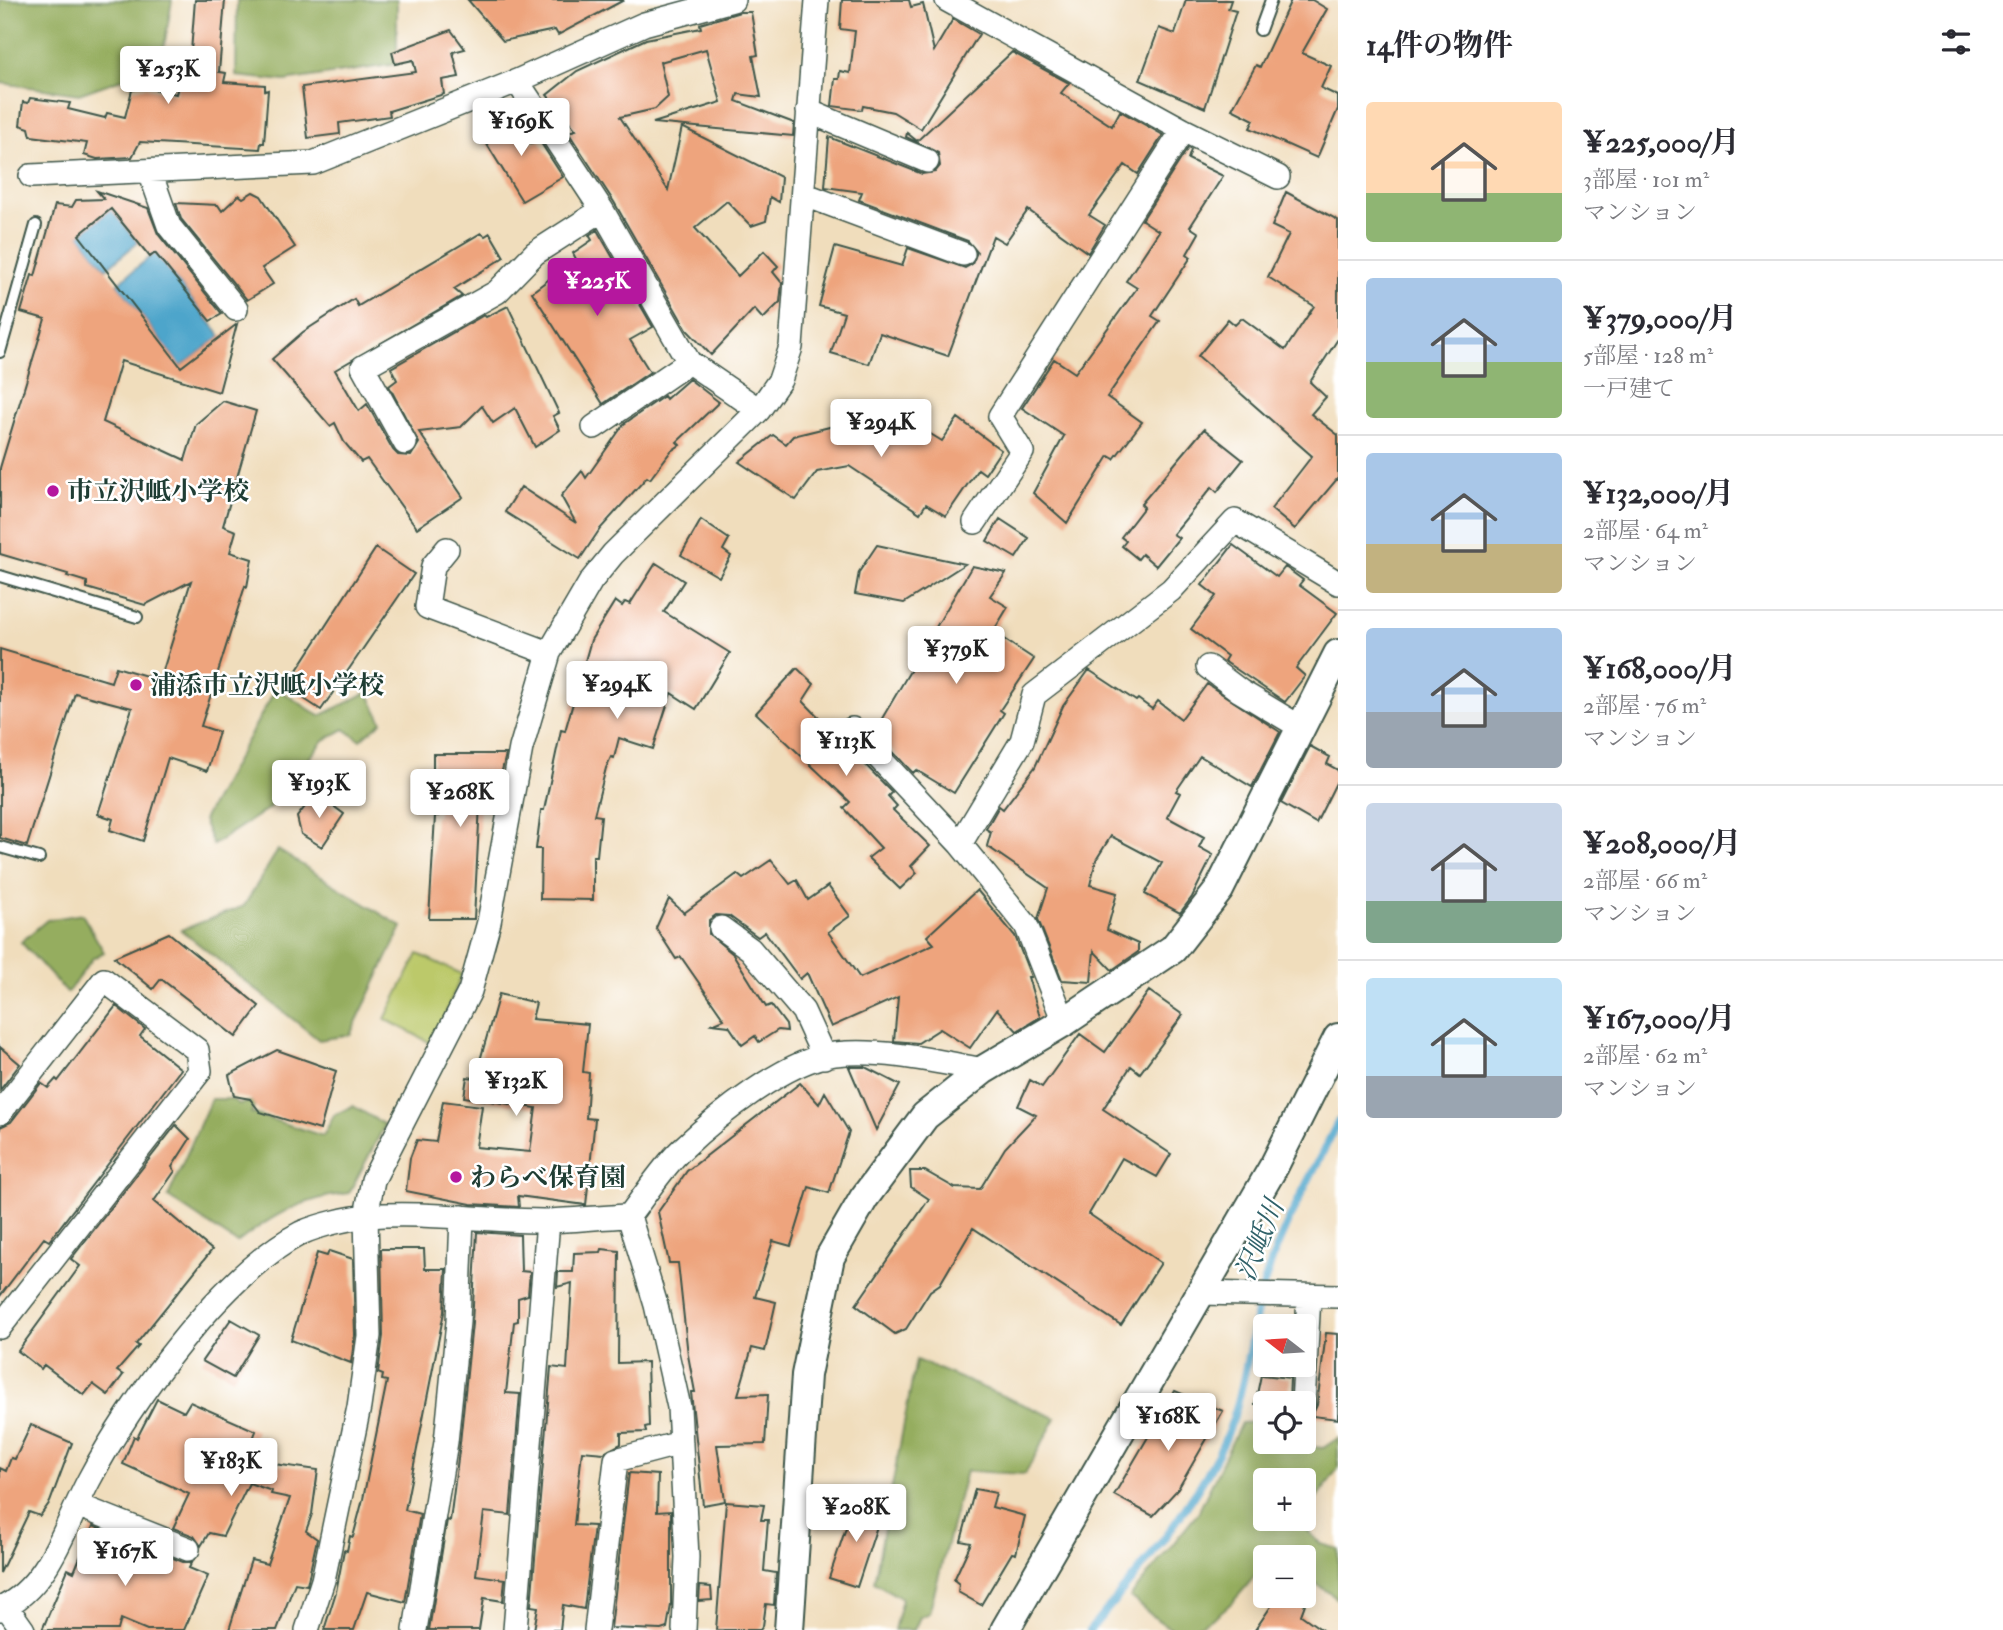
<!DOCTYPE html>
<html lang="ja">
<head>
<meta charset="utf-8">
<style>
  :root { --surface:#fff; --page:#f7f7f7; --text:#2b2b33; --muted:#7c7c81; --line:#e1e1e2; --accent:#b5179e }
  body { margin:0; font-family:"IM FELL Double Pica","Noto Serif JP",serif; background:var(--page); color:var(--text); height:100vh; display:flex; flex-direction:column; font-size:26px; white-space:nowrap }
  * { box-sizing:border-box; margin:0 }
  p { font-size:23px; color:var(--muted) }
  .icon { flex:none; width:38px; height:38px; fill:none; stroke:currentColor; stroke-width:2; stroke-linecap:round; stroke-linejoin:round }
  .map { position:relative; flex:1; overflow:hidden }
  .side { display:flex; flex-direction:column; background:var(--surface); width:665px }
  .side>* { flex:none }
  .needle { width:46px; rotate:287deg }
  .controls { position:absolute; left:1253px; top:1314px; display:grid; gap:14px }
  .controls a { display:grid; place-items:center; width:63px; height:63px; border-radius:7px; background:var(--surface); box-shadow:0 4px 18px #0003; font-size:35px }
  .price { position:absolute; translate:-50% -60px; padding:0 16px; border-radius:7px; background:#fff; color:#222; font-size:23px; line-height:46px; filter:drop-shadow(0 2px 4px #0008) }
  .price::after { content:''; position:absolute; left:50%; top:42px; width:21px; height:16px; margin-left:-10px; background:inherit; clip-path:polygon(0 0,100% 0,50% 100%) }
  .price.selected { background:var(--accent); color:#fff }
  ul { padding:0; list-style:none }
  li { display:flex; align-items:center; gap:21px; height:175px; padding:0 28px }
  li+li { border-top:2px solid var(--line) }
  li span { display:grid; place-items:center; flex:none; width:196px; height:140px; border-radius:7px; color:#555 }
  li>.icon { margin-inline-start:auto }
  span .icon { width:84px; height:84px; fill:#fffc; stroke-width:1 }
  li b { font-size:30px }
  h2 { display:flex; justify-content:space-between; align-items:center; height:84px; padding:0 28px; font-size:30px }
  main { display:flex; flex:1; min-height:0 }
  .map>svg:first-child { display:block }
</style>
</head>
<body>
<main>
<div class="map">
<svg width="1338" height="1630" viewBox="0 0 1338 1630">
  <rect width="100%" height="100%" fill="#fff"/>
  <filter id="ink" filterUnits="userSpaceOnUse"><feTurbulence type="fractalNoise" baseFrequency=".0143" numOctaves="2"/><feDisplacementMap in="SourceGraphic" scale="14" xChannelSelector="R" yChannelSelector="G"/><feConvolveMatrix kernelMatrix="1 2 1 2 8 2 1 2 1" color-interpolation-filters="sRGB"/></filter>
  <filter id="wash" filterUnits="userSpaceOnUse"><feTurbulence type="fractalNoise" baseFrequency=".00686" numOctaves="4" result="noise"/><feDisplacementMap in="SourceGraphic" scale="28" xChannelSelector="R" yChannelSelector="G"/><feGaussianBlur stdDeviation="1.57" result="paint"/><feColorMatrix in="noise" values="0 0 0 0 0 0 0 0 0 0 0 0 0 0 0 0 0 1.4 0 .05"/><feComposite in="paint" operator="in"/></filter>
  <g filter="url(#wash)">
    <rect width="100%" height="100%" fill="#f0ddbc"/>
    <path fill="#bcc96b" stroke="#6e8350" stroke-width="2" d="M418,954L462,974L433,1044L385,1019Z"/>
    <path fill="#95ad5f" stroke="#5a754a" stroke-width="2" d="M0,0H172L161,65L79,94L0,83Z
      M237,0H397V64L285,81L236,76Z
      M276,688L320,716L368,692L382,722L360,740L344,729L324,740L269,808L213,845L203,820Z
      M278,850L402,927L350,1035L319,1040L181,930L244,906Z
      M82,914L104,952L93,958L67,993L21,942L47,920Z
      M211,1099H231L239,1104L256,1101L251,1113L323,1136L334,1115L353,1106L385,1125L349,1193C301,1199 274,1214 237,1243L168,1197Z
      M916,1360L1056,1418L1025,1474L966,1471L929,1613L920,1617L914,1630H894L902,1599L874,1582Z
      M1265,1422V1442L1323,1448L1338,1438V1468L1304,1517V1480H1265V1519H1302L1300,1523L1321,1544L1338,1549V1599L1304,1575V1558L1280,1557L1273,1552L1265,1558V1562C1245,1589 1216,1630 1175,1630C1159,1624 1143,1607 1130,1597L1198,1513L1241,1423Z"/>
    <path fill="#4ea5cb" stroke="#367180" stroke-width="2" d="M111,209L138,242L106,269L79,235Z
      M155,253L221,336L181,367L117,284Z"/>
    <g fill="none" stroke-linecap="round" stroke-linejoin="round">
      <path stroke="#4ea5cb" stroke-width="8" d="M1090,1630C1136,1575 1184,1519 1218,1454C1245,1404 1247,1345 1262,1291C1278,1232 1311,1177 1338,1122"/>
    </g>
    <g id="blocks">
      <path fill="#eea47d" d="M195,0H225L219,72L226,73L224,82L265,85V91L268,90L264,143H261L260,149L140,142L132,157L97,159L84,155L87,143L31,136L29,128L20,125L23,102L28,103L30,98L70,103L68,109L105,118L107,113L125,117L132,90L145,87L176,94L184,64L190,65Z
        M468,0H624L558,35L555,30L503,41Z
        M842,0H909L911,7L923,4L934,51L953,19L979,34L921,129L893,112L863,106L862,110L832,106L835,79H839L840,71L850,73L855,31L840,29Z
        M1186,0H1231L1228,9L1236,11L1205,108L1140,80L1159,28L1175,34Z
        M1291,0H1312L1327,9L1302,53L1331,66L1321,88L1338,96V109L1317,158L1250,128L1254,120L1232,109L1256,65L1260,67Z
        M740,12H751L758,55L753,56L761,97L738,94L736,101L794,123L793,136L653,123L721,102L706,49L660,62L668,97L655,109L620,117L668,190L682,127L781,177L779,202L770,197L766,221L751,226L727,201L695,228L738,276L764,251L778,266L773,272L782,283L780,302L763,319L754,309L711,355L687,330L614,202L568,132L576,130L547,95L577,71L646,39L701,28L700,24Z
        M451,30L465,49L453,52L459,77L442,80L444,94L389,111L390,116L339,123L340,134L308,138L302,87L416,72L413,60L395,64L392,52Z
        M1012,52L1069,83L1061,93L1112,126L1120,111L1163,135L1138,174L1125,165L1089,215L1105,225L1088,253L1028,210L1005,243L993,236L948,356L880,333L869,364L831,353L844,313L819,306L835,247L902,266L908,248L965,268L972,264L977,252L968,241L859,200L862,192L825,187L829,137L922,174L935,172L940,166L938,153L906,137L907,133L917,141Z
        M510,113L531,143L539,140L563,177L522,201L480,133Z
        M1188,148L1191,150L1188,159L1223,176L1190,227L1199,233L1187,254L1191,257L1152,316L1160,321L1107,397L1142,422L1114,459L1109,456L1067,523L1033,493L1064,436L1022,408L1054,359L1075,373L1137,288L1126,281L1159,231L1142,220Z
        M97,191L148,208L158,234L222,314L210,321L155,253L150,257L111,209L79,235L181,367L237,324L219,392L121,361L103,422L185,460L196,424L223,401L256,411L223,526L236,531L230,552L252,559L247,587L245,586L201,726L219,732L207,771L168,758L143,841L110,830L113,819L98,814L132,708L75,693L27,846L0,838V649L111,682L116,667L160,680L191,581L145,605L87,588V582L67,576L68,574L0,554V468L45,319L21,312L32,275L35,276L55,205L72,207L76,200L104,199Z
        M253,192L261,196L295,247L262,268L273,284L247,300L181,219L176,203L218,205L222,211L239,195L243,198Z
        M1286,192L1338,220V339L1310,382L1326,397L1311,414L1338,435V478L1295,529L1271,509L1312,456L1198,356L1228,319L1235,325L1242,318L1285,350L1314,306L1268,277L1289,234L1272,226Z
        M597,230L653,327L630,340L650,372L603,404L532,292L576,259L573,253L592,240L589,235Z
        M481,233L485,236L490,233L504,257L454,289L462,296L335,370L359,411L367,404L393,450L398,455L411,456L419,443L389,386L397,380L391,368L484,315L486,317L508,306L559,413L553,416L560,430L535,447L515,408L493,423L482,406L461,427L419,432L463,497L417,528L367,459L361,462L344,442L335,423L330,426L272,359L303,332L354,299L358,306Z
        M689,379L719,402L677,442L680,445L671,451L650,479L647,477L600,529L580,559L505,512L521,487L576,523L561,496L582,471L586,478L624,424L664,396L666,399Z
        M882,410L889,415L893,411L942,441L958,418L1001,450L985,474L978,469L946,516L926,504L920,513L849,466L817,472L796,500L739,462L773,435L786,444L793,436L854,421Z
        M1204,429L1243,460L1217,492L1212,487L1173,534L1179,538L1156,566L1142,554L1138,559L1122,546L1126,541L1121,537L1144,507L1141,504Z
        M1000,519L1029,538L1016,558L987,541Z
        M701,520L729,539L723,550L731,556L719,577L681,555Z
        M877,545L965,564L904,603L855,594L859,572Z
        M1233,545L1277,577L1285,567L1303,580L1299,585L1337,613L1296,668L1305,676L1285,702L1224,661L1227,656L1191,629L1216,596L1202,585Z
        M376,548L414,574L321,710L286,687Z
        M656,563L684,581L664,612L730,653L696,709L671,693L653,749L619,738L614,758L611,757L606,768L594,815L601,816L597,856H593V900L540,899L541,849H536L541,810H544L561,730L565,731L591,640L615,601L622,606L625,602L630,604Z
        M972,566L1006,573L990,596L1008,607L993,632L1034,659L1000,710L1004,713L954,793L916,770L913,773L874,732Z
        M797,668L814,684L803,701L892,792L888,796L897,806L893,810L930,846L911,866L917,873L900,889L868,858L881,848L844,808L850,802L756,713Z
        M1089,670L1136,701L1138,699L1152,709L1158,701L1181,719L1207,684L1280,732L1252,787L1200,756L1176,791L1180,793L1167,817L1204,837L1199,847L1213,855L1192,897L1180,913L1145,894L1162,863L1111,836L1096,860L1090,885L1117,893L1107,930L1138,944V952L1112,970L1094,951L1091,982L1062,980L1038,919L1048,888L987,846L991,832L986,829L999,806L1003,809L1035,767L1063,706Z
        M1310,746L1330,757L1327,764L1338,770V779L1316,823L1281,803Z
        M433,754H506L494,804H480L474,919H429L435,816H438V775H433Z
        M316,793L344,814L322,847L301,834L297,817Z
        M771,860L790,884L797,880L808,900L828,886L850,916L828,932L860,978L934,944L927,936L977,890L1015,936L1031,977H1028L1040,1017L1017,1031L997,1009L970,1048L940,1029L918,1043L894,1041L898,997L831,1027L807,973L800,979L765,932L758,937L729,916L716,915L709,920V934L733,954L766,1007L771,1005L786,1025L787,1031L778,1030L759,1042L755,1036L742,1045L729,1026L712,1024L724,1019L681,957L676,959L656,928L669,899L684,913L737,874L743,879Z
        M169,933L259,1006L236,1037L161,979L153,989L114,957Z
        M1149,991L1183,1015L1140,1073L1131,1066L1103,1109L1171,1154L1157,1177L1122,1158L1089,1214L1161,1263L1121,1325L973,1228L940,1284L930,1291L906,1329L895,1334L856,1305L929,1199L911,1187L910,1171H925L955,1188L980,1189L1005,1148L1036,1115L1018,1106L1030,1080L1042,1087L1080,1034L1105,1052Z
        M499,994L536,1003L532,1019L588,1024L583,1072L589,1073L586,1118L595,1119L586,1205L518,1196L519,1207L471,1204L406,1191L410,1158L417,1140L436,1142L443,1101L482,1106L476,1147L530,1152L536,1108L464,1097L467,1077L475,1078Z
        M116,1006L145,1029L140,1036L181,1069L49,1241L44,1238L0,1296V1127L11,1122L41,1083L48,1088L56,1079L58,1081Z
        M0,1047L20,1064L0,1090Z
        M277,1050L336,1071L320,1130L260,1112L250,1099L234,1096L229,1075Z
        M849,1067H865L900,1085L876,1130Z
        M800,1083L819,1104L825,1092L849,1132L829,1193L809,1187L791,1246L773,1241L755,1297L776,1302L765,1351L752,1348L738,1395L768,1394L765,1444L717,1445L725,1501L703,1505L691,1392H695L688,1355L678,1263H669L658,1212L687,1171Z
        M176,1125L190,1139L172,1167L175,1171L154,1201L212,1250L136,1344L139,1346L117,1371L123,1375L108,1395L93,1384L84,1395L44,1365L41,1369L18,1351L80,1266L71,1259Z
        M477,1232L520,1235L521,1271L530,1272L528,1295L518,1298V1321L514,1322L506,1393L520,1394L510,1515L484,1512L476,1575L505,1579L503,1601L484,1598L479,1630H429L447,1520L450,1521L460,1443L472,1323Z
        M381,1249H424L425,1269H446L444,1312L405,1510L420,1514L405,1602L367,1592L354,1630H324L336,1592L344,1550L347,1551L350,1536L353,1537L363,1499L387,1381L382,1380L383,1375L378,1373L383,1336Z
        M602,1249L619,1251L618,1363L647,1362L649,1426L645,1427L646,1432L621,1433V1444L604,1453L582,1451L574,1525L594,1526L584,1609L563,1605L560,1630H534L538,1607L531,1606L551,1367L567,1369L572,1283L557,1287L558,1272H573L574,1253L601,1252Z
        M329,1251L353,1259L355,1335L351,1363L291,1340L317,1253L327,1256Z
        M231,1319L259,1335L233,1378L202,1361Z
        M1326,1333L1338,1334V1419L1312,1416L1317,1405Z
        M1261,1375L1290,1378L1289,1404H1255Z
        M1175,1391L1223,1411L1178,1489L1153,1516L1114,1495Z
        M157,1399L184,1412L190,1402L256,1431L253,1439L257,1443L255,1448L274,1464L318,1470L312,1514L306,1531L317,1539L309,1576L307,1585L295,1583L277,1630H229L251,1560L267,1564L290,1498L271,1494L272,1491L249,1483L223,1536L209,1533L201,1546L194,1536L173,1528L189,1494L123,1464L134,1436L137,1438Z
        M31,1425L72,1443L50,1502L40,1516L29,1512L0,1573V1468L6,1471L11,1458L15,1459Z
        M629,1473L658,1475L657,1512L671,1511V1605L667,1628L661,1630L611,1628Z
        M975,1489L996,1493L992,1507L1025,1516L1016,1554L1012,1553L981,1605L958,1592L959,1584L954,1580L971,1543L961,1541Z
        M855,1501L882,1511L857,1587L829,1578Z
        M726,1502L764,1505L761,1520H768L764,1571L776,1573L774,1605L766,1604L763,1626L760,1630H716Z
        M93,1526L183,1562H192L189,1568L208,1576L184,1630H147L121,1619L118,1630H42L68,1569L74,1572Z
        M700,1586L711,1587L712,1600L699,1601Z
        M1278,1596H1294L1305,1604L1301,1615L1322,1630H1255Z"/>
    </g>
  </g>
  <g filter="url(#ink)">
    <use href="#blocks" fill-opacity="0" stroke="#3e5548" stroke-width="2"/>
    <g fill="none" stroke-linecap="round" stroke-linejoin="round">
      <g stroke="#3e5548" stroke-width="14">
        <path id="service" d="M1260,30L1271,0
          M0,352L36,225
          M0,576L137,617
          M0,847L39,858"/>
      </g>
      <g stroke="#3e5548" stroke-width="26">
        <path id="minor" d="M947,0L1183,130L1278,177
          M517,81L602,210L689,362
          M808,111L927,161
          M150,172L169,226L236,309
          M31,176L313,163L517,81L644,24L733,0
          M803,194L963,254
          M594,427L689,362L759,410
          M405,443L363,367L497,292L535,253L602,210
          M975,522L1022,452L1000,416L1183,130
          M447,549L433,566L427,607L549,653
          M1208,667L1240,691L1300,727
          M852,729L960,844
          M721,928L750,949L803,1011L824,1057
          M1064,1022L1026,925L960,844L1022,741L1034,695L1171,590L1235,521L1338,583
          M0,1113L104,980L197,1050L200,1071L0,1327
          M629,1216L656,1305L679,1407L687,1557L684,1630
          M1201,1293L1338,1296
          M1303,1404L1309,1296
          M77,1505L188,1549
          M6,1606L23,1630
          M0,1609C50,1586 65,1525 89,1480C130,1402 222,1274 301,1233C319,1225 349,1218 368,1216C428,1211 489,1222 549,1221C575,1220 602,1217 629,1216C646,1194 662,1168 682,1149C717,1116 787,1059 835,1054C884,1049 935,1061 983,1070
          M307,1630L323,1580L359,1407L369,1336L366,1216L373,1180L470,991L489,922L521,748L549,653L591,581L613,554L759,410L780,380L791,347L817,0
          M415,1630L446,1442L458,1322L462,1217
          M515,1630L548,1221
          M596,1630L616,1460L681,1443"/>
      </g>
      <g stroke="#3e5548" stroke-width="32">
        <path id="tertiary" d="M789,1630L806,1375L830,1257L864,1198L925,1116L983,1070L1064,1022L1173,949L1219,890L1338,654
          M1005,1630L1274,1166L1338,1038"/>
      </g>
      <use href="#service" stroke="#fff" stroke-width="10"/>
      <use href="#minor" stroke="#fff" stroke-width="23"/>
      <use href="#tertiary" stroke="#fff" stroke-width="28"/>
    </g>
  </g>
  <g fill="#b5179e" stroke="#fff" stroke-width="2.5">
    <circle cx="53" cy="491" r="7"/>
    <circle cx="136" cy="685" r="7"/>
    <circle cx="456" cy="1177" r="7"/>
  </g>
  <g text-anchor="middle" stroke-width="5" stroke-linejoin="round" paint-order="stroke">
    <g font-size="26" font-weight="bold" fill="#1f3d34" stroke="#fff" text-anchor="start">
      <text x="67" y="500">市立沢岻小学校</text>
      <text x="150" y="694">浦添市立沢岻小学校</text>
      <text x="470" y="1186">わらべ保育園</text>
    </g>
    <g font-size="28" font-style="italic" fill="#2f6169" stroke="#fff">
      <text transform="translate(1259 1240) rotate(-68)" y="10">沢岻川</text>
    </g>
  </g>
</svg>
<div class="controls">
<a><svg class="needle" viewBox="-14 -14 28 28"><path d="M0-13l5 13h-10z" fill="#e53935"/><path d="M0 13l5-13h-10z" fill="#7c7c81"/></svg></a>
<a><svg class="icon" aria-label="locate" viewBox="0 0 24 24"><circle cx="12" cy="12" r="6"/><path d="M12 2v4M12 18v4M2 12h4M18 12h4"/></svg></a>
<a>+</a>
<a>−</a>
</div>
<b class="price" style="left:168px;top:106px">¥253K</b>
<b class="price" style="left:521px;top:158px">¥169K</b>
<b class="price selected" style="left:597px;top:318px">¥225K</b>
<b class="price" style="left:881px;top:459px">¥294K</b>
<b class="price" style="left:956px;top:686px">¥379K</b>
<b class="price" style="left:617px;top:721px">¥294K</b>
<b class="price" style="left:846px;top:778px">¥113K</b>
<b class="price" style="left:319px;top:820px">¥193K</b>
<b class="price" style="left:460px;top:829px">¥268K</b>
<b class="price" style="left:516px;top:1118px">¥132K</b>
<b class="price" style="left:1168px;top:1453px">¥168K</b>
<b class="price" style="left:231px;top:1498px">¥183K</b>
<b class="price" style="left:856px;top:1544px">¥208K</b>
<b class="price" style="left:125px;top:1588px">¥167K</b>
</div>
<section class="side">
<h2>14件の物件<svg class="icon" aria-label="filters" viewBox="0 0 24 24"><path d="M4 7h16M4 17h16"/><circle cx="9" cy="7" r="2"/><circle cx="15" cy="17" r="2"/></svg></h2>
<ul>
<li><span style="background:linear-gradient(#ffd9b3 65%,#8fb573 0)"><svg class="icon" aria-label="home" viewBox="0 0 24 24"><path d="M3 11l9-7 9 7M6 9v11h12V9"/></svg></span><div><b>¥225,000/月</b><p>3部屋 · 101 m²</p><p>マンション</p></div></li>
<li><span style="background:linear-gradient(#a9c7e8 60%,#8fb573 0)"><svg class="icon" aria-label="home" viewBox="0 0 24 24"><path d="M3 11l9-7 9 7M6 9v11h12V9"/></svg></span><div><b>¥379,000/月</b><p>5部屋 · 128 m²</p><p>一戸建て</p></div></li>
<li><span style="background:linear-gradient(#a9c7e8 65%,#c2b280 0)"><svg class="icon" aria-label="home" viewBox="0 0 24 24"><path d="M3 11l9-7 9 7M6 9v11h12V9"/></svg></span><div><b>¥132,000/月</b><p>2部屋 · 64 m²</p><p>マンション</p></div></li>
<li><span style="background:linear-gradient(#a9c7e8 60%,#9aa5b1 0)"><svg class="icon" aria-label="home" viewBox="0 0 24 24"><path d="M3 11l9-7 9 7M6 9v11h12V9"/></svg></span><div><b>¥168,000/月</b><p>2部屋 · 76 m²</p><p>マンション</p></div></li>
<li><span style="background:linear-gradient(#c9d6e8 70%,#7fa58c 0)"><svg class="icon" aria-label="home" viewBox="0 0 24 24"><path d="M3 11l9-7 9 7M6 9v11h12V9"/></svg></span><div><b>¥208,000/月</b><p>2部屋 · 66 m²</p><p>マンション</p></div></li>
<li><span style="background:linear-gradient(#bfe0f5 70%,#9aa5b1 0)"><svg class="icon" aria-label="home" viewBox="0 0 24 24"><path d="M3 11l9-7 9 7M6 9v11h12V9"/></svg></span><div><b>¥167,000/月</b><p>2部屋 · 62 m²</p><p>マンション</p></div></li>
</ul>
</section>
</main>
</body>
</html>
